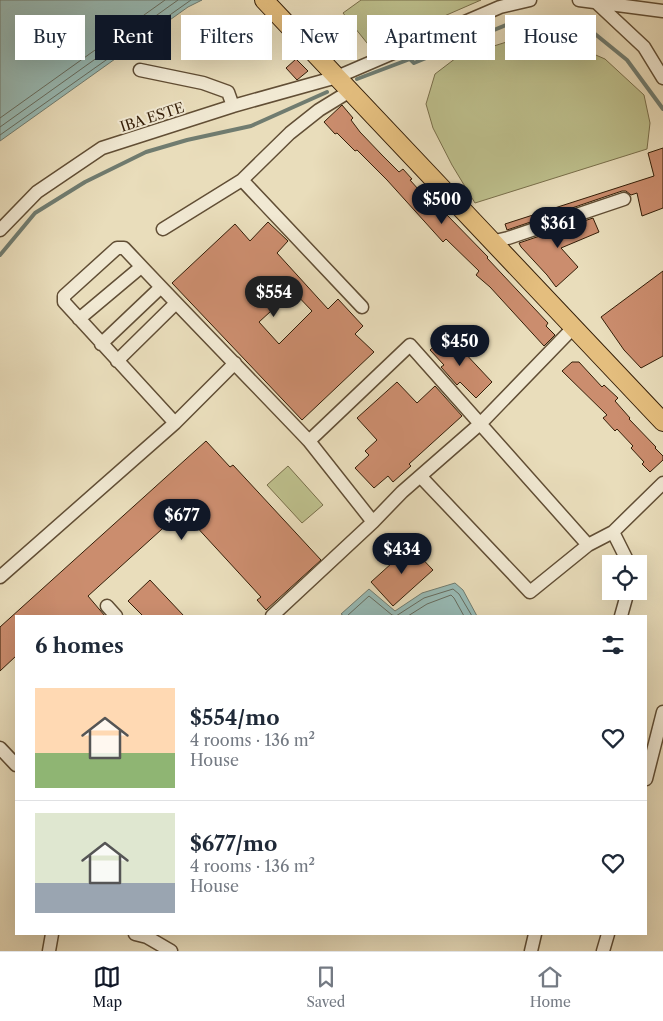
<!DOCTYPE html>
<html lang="en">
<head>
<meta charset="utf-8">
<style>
  :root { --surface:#fff; --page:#f6f6f7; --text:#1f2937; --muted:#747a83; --line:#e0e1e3; --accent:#111827 }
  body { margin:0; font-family:"Libre Caslon Text",serif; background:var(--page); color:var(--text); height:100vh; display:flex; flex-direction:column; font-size:19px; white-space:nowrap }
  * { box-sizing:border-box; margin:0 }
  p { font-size:16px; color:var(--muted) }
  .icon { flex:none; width:28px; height:28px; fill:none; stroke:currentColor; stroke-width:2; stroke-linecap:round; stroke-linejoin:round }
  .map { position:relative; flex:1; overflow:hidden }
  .panel { position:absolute; left:15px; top:615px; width:632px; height:320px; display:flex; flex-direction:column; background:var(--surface); border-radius:0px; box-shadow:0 5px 20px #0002 }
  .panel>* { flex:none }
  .guide { position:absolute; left:15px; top:15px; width:634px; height:45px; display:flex; gap:10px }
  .buttons { position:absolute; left:602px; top:555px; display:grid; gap:10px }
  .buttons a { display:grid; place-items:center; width:45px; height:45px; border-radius:0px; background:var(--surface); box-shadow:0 5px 20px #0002; font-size:25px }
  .price { position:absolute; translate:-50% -42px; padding:0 11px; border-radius:18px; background:var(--accent); color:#fff; font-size:16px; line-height:32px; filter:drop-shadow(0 1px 2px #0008) }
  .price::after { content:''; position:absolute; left:50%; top:30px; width:15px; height:11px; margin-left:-8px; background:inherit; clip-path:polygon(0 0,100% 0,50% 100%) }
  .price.active { background:#222; color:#fff }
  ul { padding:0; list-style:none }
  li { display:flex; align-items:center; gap:15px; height:125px; padding:0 20px }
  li+li { border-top:1px solid var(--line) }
  li span { display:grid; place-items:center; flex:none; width:140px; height:100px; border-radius:0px; color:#555 }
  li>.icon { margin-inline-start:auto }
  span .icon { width:60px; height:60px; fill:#fffc; stroke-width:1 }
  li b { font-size:21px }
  h2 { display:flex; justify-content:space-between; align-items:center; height:60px; padding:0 20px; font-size:21px }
  .chip { padding:0 18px; border-radius:0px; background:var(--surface); box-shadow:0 5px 20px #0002; font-size:18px; line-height:45px }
  .chip.active { background:var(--accent); color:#fff }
  .tab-bar { display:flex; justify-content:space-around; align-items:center; height:70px; border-top:1px solid var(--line); background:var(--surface); font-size:14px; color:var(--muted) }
  .tab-bar a { display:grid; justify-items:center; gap:2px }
  .tab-bar .active { color:var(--accent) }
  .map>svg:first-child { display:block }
</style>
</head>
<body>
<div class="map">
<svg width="663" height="951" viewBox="0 0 663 951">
  <rect width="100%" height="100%" fill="#e9ddbb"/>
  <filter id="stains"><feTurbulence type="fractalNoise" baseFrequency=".004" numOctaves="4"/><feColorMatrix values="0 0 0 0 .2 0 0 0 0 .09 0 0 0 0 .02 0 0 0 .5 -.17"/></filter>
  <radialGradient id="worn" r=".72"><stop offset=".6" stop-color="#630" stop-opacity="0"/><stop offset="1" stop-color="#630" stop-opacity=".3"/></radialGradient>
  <path fill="#bdbf8c" stroke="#786e4a" d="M361,0H481L371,48L343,13Z
    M516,39L568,43L605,59L644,95L650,123L647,149L475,203L452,165L433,128L426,104L435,74L456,58Z
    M288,466L323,505L302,523L267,485Z"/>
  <path fill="#98bbb6" stroke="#707c70" d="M0,0H202L188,7L0,141Z
    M455,583L463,590L477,616H344L341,614L369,589L395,611L422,593Z"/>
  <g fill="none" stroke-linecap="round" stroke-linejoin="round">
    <path stroke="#666c5f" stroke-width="1" d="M0,118L165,0
      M0,127L178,0
      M0,135L191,0
      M347,616L369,596L392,615L396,616L424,598L453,589L459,594L472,616
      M408,616L427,604L451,595L454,598L464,616"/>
    <path stroke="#707c70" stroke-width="4" d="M357,79L410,59L414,63L523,18H557L584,25L627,60L663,109
      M0,255L35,213L85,182L146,152L187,140L251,126L327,92"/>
  </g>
  <path fill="#cb8d6e" stroke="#341e08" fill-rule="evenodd" d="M258,15L271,29L258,42L245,28Z
    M315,16L338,38L329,47L306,26Z
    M296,59L308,71L297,80L286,68Z
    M342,105L353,118L351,120L360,132L382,155L399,172L403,169L412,179L410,180L444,218L447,215L488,257L487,258L548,323L546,326L555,335L544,346L490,287L476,275L479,271L446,239L443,242L387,180L357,150L355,151L337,133L335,134L324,122Z
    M663,148V208L642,216L637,193L631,195L626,191H622L507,230L505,224L654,176L648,153Z
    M593,218L599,232L561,248L578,267L556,287L547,275L521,247L519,243Z
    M268,222L288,241L277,253L328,309L338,299L363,326L355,334L374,352L302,420L172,283L235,224L250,241ZM293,291L312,311L279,344L259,322Z
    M663,271V356L641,368L624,350L601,317Z
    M447,334L492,382L476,398L460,382L457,385L441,367L444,365L430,350Z
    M572,362H579L602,387L604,385L618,398L615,401L630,418L629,419L656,447L655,448L663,456V460L650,472L642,464L644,462L631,448L633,446L617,429L615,431L603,418L607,415L562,371Z
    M397,382L417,403L435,386L462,416L409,464L411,466L393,482L388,476L374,488L355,468L369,455L365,451L377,440L357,418Z
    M206,441L230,467L233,465L321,560L266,610L257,600L261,597L182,511L88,596L105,616H16V656L0,671V627Z
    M410,546L433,570L393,606L371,582L392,563L388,559L398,550L402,553Z
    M150,580L184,616H143L128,601Z"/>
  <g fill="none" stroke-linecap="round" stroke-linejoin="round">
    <g stroke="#614e35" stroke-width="15">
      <path id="minor" d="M579,0L663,11
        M597,3L644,47L663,78
        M140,70L203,83L228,92L233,106
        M350,91L319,110L290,133L242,180L362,307
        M163,229L242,180
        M0,230L37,192L102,148L233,106L337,77L500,7L530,0
        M491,242L508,238L624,199
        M79,319L141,267
        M101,344L160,288
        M117,361L176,303
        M175,423L64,302V296L117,248H124C185,313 247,376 309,441
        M421,477L530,592L588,545L613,532L663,483
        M373,522L309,441L410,345L588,545
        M613,532L629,564
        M0,577L175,423L235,363
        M107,606L116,616
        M272,616L373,522L402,492L481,423L573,328
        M621,616L628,591
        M0,748L16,765
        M646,779L663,712
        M135,934L147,937L171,951
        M49,951L52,934
        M531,951L535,934
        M603,951L608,934"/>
    </g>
    <g stroke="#341e08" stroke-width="20">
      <path id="highway" d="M264,0L663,422"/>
    </g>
    <use href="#minor" stroke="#f1e9d3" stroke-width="12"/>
    <use href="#highway" stroke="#e4be7e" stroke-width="18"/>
  </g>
  <g text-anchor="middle" stroke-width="4" stroke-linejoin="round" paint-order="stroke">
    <g font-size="14" fill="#341e08" stroke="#f1e9d3">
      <text transform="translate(152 117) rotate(-18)" y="5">IBA ESTE</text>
    </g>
  </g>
  <rect width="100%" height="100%" filter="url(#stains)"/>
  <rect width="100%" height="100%" fill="url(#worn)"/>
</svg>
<div class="buttons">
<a><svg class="icon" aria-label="locate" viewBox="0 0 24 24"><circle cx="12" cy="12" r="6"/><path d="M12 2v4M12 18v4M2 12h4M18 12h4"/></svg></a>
</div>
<b class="price" style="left:442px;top:225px">$500</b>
<b class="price" style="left:558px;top:249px">$361</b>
<b class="price active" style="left:274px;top:318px">$554</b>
<b class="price" style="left:460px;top:367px">$450</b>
<b class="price" style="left:182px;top:541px">$677</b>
<b class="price" style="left:402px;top:575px">$434</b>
<div class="guide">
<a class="chip">Buy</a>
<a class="chip active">Rent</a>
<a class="chip">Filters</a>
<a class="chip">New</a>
<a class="chip">Apartment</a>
<a class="chip">House</a>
</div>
<section class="panel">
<h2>6 homes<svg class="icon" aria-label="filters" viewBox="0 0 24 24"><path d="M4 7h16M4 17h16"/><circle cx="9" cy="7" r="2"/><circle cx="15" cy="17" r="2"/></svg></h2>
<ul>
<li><span style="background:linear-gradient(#ffd9b3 65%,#8fb573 0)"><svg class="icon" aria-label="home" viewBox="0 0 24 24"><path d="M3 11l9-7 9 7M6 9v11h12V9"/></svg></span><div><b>$554/mo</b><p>4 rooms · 136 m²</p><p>House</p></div><svg class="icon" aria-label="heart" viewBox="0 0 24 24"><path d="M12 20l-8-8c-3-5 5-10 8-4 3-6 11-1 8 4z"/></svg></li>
<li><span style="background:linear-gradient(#dfe7d0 70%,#9aa5b1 0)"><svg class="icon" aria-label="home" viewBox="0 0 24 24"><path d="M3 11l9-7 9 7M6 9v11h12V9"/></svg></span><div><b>$677/mo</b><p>4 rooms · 136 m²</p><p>House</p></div><svg class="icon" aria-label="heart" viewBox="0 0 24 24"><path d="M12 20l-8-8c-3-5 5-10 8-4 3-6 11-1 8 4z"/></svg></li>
</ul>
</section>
</div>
<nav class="tab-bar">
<a class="active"><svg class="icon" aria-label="map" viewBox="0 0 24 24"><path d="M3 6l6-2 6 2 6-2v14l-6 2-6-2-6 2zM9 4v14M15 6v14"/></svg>Map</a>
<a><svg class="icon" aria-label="saved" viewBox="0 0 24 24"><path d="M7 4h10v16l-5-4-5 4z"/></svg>Saved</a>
<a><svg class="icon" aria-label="home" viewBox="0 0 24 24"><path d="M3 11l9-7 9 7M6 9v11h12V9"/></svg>Home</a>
</nav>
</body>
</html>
